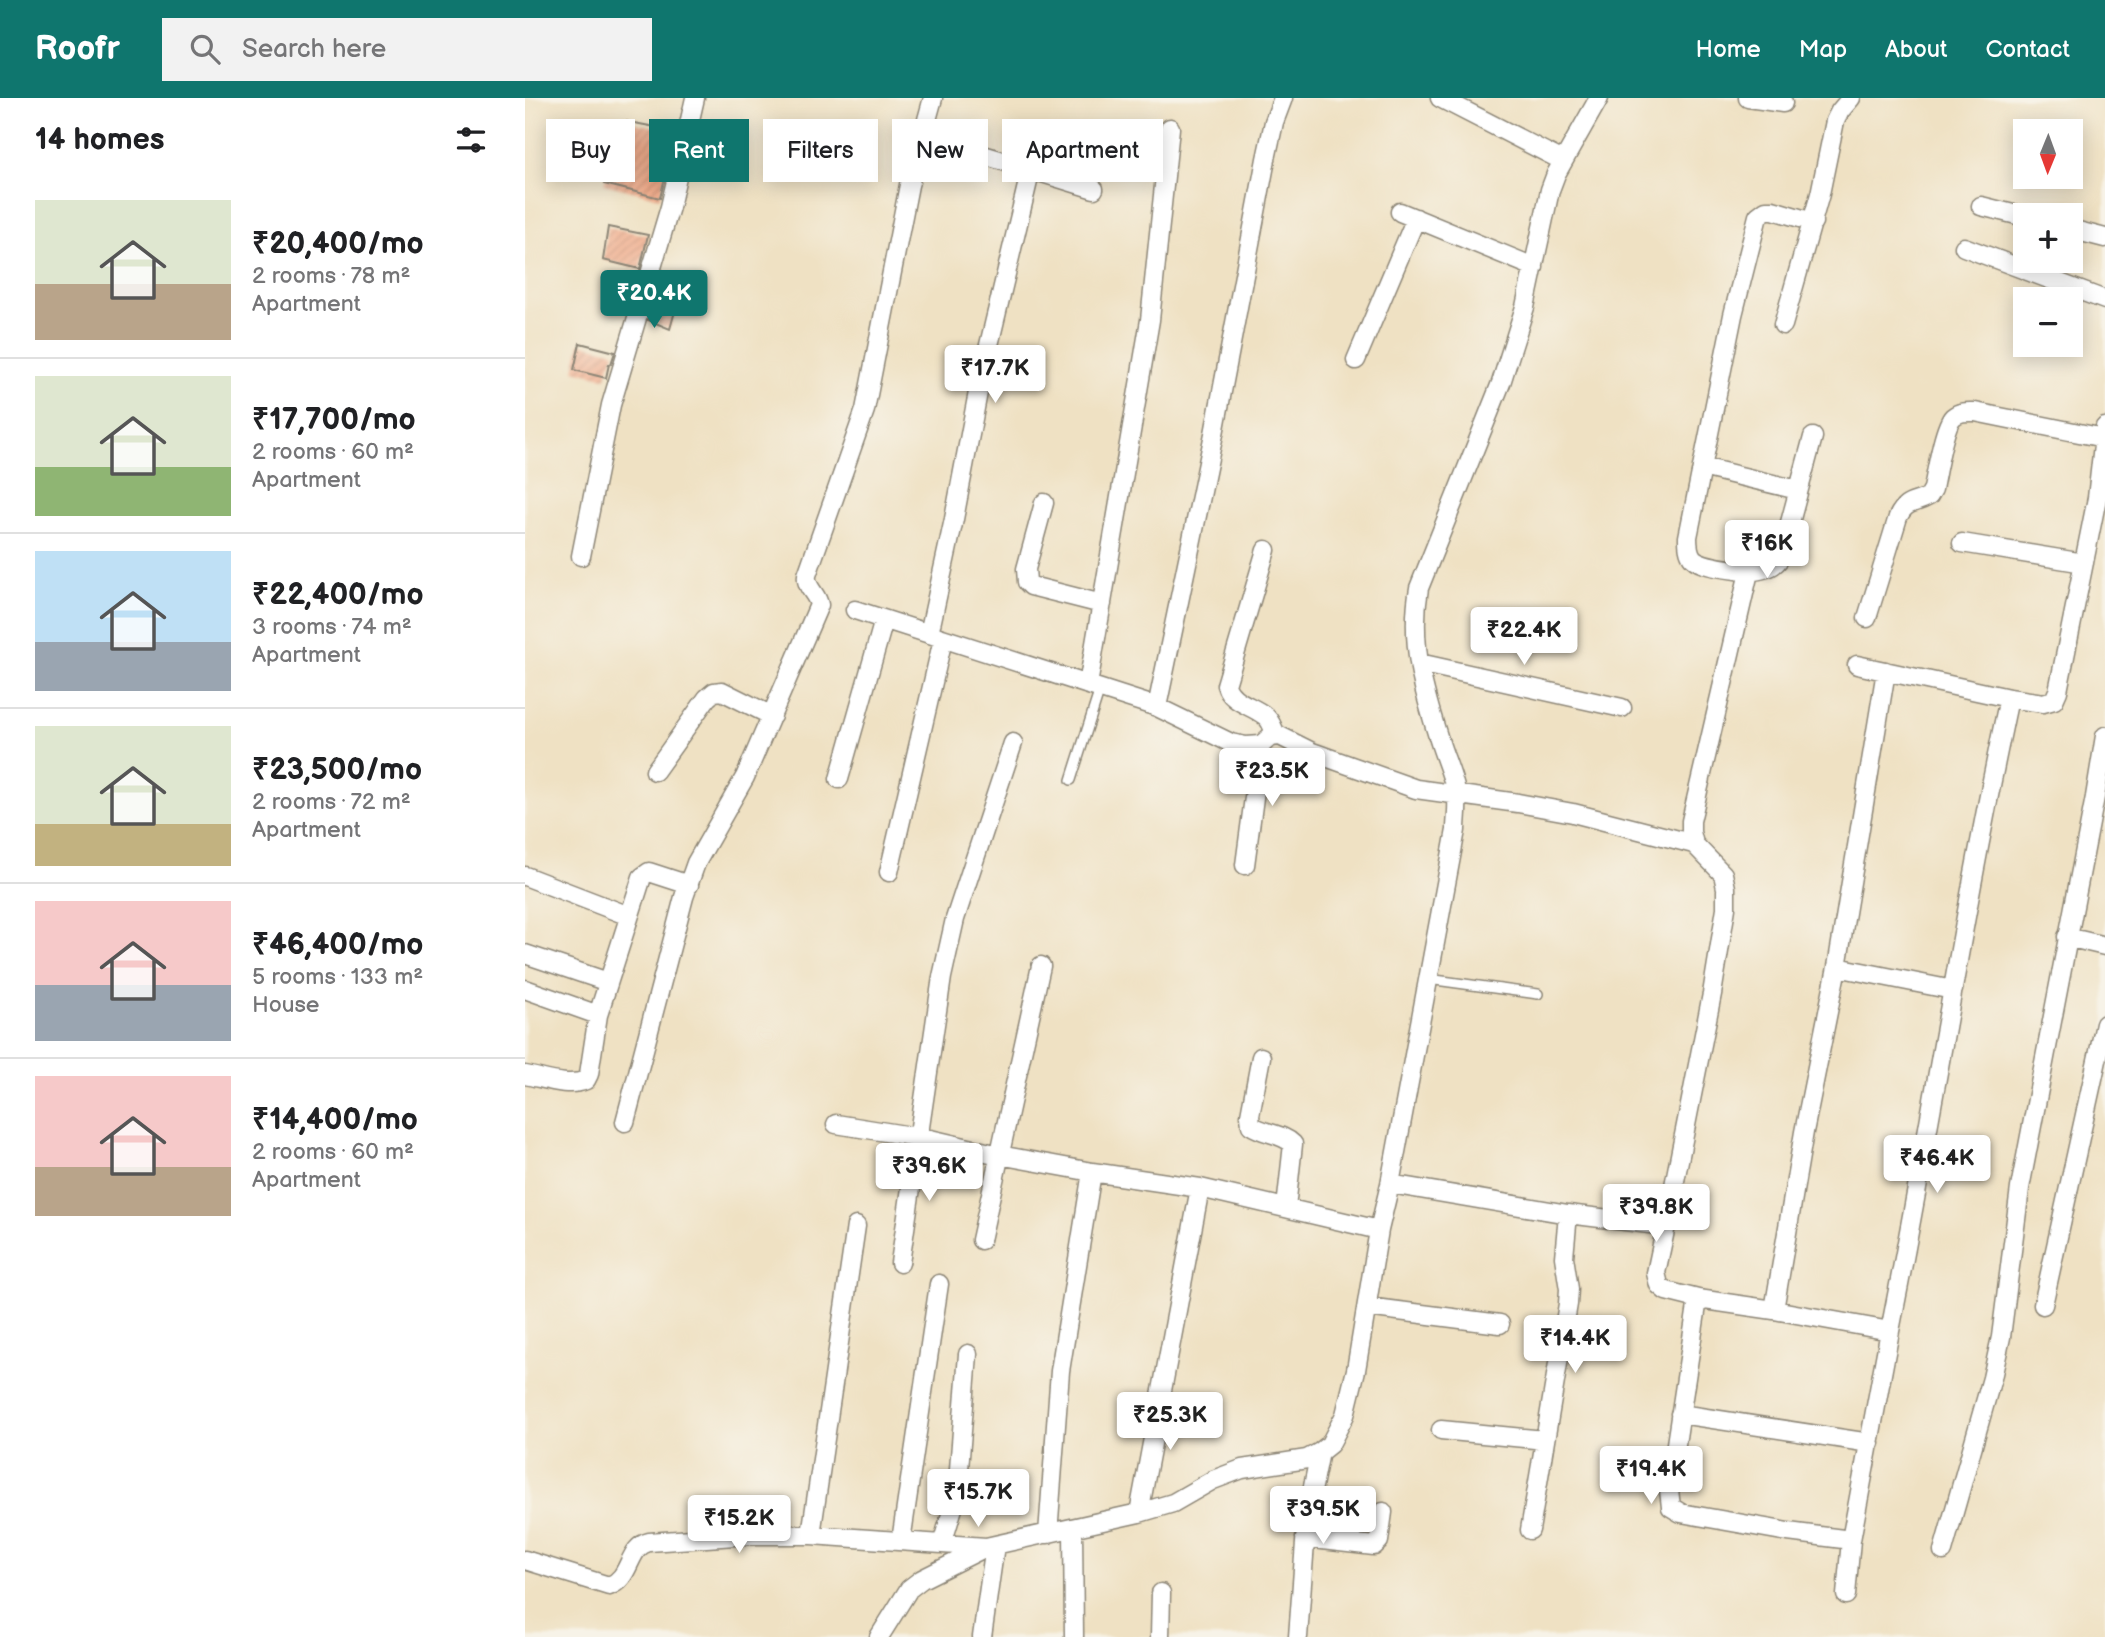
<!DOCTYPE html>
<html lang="en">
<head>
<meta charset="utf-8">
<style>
  :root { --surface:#fff; --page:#f2f2f2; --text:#202124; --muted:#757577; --line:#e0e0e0; --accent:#0f766e }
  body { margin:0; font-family:"Balsamiq Sans",sans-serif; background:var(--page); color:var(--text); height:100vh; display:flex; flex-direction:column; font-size:26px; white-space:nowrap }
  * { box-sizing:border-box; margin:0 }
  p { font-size:23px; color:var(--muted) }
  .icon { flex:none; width:38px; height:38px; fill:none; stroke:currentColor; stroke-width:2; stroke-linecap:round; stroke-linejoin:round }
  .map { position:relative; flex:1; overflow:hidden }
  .side { display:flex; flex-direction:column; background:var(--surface); width:525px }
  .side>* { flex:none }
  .top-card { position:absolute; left:21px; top:21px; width:665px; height:63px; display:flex; gap:14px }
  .needle { width:46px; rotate:181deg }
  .tools { position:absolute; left:1488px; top:21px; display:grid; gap:14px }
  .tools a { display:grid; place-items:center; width:70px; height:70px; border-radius:0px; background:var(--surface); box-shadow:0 4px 18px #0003; font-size:35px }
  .price { position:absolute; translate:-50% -60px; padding:0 16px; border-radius:7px; background:#fff; color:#222; font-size:23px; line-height:46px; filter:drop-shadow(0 2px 4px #0008) }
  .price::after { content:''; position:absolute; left:50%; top:42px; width:21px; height:16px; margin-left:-10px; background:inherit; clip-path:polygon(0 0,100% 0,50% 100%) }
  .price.current { background:var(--accent); color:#fff }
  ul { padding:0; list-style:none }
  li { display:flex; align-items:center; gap:21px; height:175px; padding:0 35px }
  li+li { border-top:2px solid var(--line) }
  li span { display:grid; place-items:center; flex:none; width:196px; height:140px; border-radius:0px; color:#555 }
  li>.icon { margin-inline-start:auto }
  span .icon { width:84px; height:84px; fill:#fffc; stroke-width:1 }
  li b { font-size:30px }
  h2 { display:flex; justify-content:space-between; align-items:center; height:84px; padding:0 35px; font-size:30px }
  .tag { padding:0 24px; border-radius:0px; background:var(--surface); box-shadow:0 4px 18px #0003; font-size:24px; line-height:63px }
  .tag.current { background:var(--accent); color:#fff }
  header { display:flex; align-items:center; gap:42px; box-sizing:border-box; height:98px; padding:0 35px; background:var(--accent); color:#fff }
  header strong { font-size:33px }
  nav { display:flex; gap:38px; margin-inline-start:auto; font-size:24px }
  .search { width:490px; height:63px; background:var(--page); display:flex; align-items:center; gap:18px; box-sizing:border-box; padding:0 24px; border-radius:0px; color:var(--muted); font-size:26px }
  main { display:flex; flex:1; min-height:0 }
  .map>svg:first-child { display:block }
</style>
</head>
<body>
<header>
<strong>Roofr</strong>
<div class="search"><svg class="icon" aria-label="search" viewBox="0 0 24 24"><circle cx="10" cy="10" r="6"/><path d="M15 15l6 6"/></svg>Search here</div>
<nav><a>Home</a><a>Map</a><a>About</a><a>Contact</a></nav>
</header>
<main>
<section class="side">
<h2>14 homes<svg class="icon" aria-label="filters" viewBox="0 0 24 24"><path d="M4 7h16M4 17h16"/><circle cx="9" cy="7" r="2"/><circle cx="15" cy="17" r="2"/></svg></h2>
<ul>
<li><span style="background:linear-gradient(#dfe7d0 60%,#b9a48a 0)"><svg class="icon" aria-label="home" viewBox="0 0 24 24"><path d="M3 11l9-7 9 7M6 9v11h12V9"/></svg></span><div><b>₹20,400/mo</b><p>2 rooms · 78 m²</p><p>Apartment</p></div></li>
<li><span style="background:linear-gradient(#dfe7d0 65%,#8fb573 0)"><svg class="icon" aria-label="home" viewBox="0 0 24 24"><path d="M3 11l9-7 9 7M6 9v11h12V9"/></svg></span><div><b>₹17,700/mo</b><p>2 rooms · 60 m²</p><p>Apartment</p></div></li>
<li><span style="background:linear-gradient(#bfe0f5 65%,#9aa5b1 0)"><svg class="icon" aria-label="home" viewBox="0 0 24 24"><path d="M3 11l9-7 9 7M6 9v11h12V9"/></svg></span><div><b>₹22,400/mo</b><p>3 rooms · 74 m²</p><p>Apartment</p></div></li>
<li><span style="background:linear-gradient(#dfe7d0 70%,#c2b280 0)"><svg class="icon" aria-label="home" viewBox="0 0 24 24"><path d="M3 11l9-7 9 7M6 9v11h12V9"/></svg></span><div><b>₹23,500/mo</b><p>2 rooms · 72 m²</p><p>Apartment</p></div></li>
<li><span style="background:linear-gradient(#f6c9c9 60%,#9aa5b1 0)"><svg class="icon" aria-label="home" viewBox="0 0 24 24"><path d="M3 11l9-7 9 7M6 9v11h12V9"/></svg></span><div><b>₹46,400/mo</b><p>5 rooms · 133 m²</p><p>House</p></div></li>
<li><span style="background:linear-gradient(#f6c9c9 65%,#b9a48a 0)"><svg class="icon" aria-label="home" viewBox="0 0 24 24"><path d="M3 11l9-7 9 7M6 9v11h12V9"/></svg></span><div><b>₹14,400/mo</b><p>2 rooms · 60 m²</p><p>Apartment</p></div></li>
</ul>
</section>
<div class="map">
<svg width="1580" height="1539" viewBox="0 0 1580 1539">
  <defs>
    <pattern id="building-hatch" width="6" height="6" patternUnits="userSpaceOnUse" patternTransform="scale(1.75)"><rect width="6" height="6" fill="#f0ab8a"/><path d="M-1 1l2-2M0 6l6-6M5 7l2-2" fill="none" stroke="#ce9377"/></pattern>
  </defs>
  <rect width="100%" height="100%" fill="#f7f3e8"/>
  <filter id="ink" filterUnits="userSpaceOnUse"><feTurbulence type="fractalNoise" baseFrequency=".0143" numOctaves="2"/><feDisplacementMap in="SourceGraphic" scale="14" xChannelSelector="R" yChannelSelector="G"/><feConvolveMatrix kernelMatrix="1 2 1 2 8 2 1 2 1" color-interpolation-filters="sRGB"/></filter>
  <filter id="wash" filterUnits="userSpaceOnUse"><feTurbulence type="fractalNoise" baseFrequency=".00686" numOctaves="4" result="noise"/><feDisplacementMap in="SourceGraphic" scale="28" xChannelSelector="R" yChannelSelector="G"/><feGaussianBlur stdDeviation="1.57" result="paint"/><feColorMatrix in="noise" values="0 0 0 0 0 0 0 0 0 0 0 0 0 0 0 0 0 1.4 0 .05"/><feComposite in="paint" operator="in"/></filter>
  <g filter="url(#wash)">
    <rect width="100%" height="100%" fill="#efe1c3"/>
    <g id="blocks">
      <path fill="url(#building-hatch)" d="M99,23L146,32L143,67L135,100L79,86L93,43L91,42Z
        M83,129L123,137L115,171L78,162Z
        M135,181L157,188L145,231L123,222Z
        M55,245L90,254L86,266H84L81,280L49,272Z"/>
    </g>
  </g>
  <g filter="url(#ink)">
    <use href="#blocks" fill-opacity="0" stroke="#8d8677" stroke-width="2"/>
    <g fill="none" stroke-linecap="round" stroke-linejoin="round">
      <g stroke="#8d8677" stroke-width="12">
        <path id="lane" d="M546,682L575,591
          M903,881L1013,896"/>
      </g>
      <g stroke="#8d8677" stroke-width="21">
        <path id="street" d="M915,0L1038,63
          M1223,0L1258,5
          M452,55L569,91
          M1456,108L1500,119
          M875,114L1009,169
          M1545,131L1580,140
          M1439,149L1580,202
          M1258,227L1295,96L1310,23L1315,13L1326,0
          M831,262L891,120
          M1177,369L1273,392
          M519,405L501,471L502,484L506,488L577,506
          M1437,445L1559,465
          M741,452L701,587C706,605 727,607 740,618C746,622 748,631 751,637
          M56,458L86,307L145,109L170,0
          M1224,474C1238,471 1249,471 1256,458L1288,339
          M330,512L632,609L706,645L721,648L736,647L745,639L755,638L787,654L891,691L993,705L1048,715L1169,746
          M1342,520L1373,419C1382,401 1389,407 1404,398L1408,391C1411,376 1419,328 1428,319C1435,313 1442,314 1450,314L1579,340
          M404,536L429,421L454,289L506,71
          M894,565L1097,610
          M1332,567L1484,600L1518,605L1529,602L1533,593L1572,400L1580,329
          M563,587L625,222L645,30
          M632,609L689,336L741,61L749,24L758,0
          M130,673L182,600L189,594L197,593L247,618
          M314,681L359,522
          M720,767L736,647
          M364,774L418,541
          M0,778L104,818
          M1542,839L1580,848
          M0,856L83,884
          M1312,869L1428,892
          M0,891L73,917
          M736,959L725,1017L726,1027C739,1036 757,1035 768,1046L761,1110
          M0,977C18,980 43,990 61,982L64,976L73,917L117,779L124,774L164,787
          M100,1024L159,799L171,765L220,679L294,507C292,495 280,490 282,477L340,312L384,87L408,0
          M311,1026L405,1041L474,1057L567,1074L675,1090
          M865,1086L1043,1116L1141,1128L1187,896L1201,810V790L1198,776L1169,746L1166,734V723L1224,474C1210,471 1178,470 1168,460C1163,454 1163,446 1163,439L1208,217L1233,118L1241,112H1248L1288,124
          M1141,1128L1131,1175L1134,1187L1141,1193L1173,1201L1249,1212L1365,1233C1407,1022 1439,810 1484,600
          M854,1132L675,1090L614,1415L648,1405L688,1382L717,1371L782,1361L795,1354L805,1346L820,1317L831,1272L854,1132L865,1086L931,732C931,720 934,706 931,694C928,679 921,663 916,648C899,595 884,546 894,490L976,285L1000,209L1025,92L1031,76L1074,0
          M456,1142L516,868
          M375,1165L417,879L430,821L488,645
          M1173,1201L1144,1392L1146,1409L1156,1415L1263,1434L1326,1442
          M1518,1207L1580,926
          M842,1209L975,1226
          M1249,1212L1279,1034L1312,869L1361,573
          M1155,1316L1345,1345
          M916,1332L1020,1342
          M548,1431L549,1539
          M1005,1432L1043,1206L1044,1191L1039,1159L1043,1116
          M523,1436L535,1273L567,1074
          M286,1437L331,1128
          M780,1440L849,1448L854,1443L858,1414
          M376,1443L414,1186
          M417,1446L432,1397L443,1256
          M1418,1453L1467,1280L1476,1239L1495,1090L1570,699L1580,638
          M0,1462L84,1488C107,1480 102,1449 124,1444L224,1437H286L461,1449
          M1321,1497L1326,1442L1365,1233
          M354,1539L384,1491L397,1481L461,1449L614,1415
          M457,1539L470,1447
          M635,1539L636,1495
          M773,1539L782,1418L795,1354"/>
      </g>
      <use href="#lane" stroke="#fff" stroke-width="9"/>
      <use href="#street" stroke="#fff" stroke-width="18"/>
    </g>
  </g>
</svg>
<div class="tools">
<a><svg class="needle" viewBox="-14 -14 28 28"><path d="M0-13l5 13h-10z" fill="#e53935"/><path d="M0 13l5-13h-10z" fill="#757577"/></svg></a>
<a>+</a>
<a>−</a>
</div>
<b class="price current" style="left:129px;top:232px">₹20.4K</b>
<b class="price" style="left:470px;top:307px">₹17.7K</b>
<b class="price" style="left:1242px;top:482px">₹16K</b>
<b class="price" style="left:999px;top:569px">₹22.4K</b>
<b class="price" style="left:747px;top:710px">₹23.5K</b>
<b class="price" style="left:1412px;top:1097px">₹46.4K</b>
<b class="price" style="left:404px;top:1105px">₹39.6K</b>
<b class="price" style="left:1131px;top:1146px">₹39.8K</b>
<b class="price" style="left:1050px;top:1277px">₹14.4K</b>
<b class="price" style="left:645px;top:1354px">₹25.3K</b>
<b class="price" style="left:1126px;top:1408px">₹19.4K</b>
<b class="price" style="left:453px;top:1431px">₹15.7K</b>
<b class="price" style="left:798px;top:1448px">₹39.5K</b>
<b class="price" style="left:214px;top:1457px">₹15.2K</b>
<div class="top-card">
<a class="tag">Buy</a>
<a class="tag current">Rent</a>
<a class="tag">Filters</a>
<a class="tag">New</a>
<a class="tag">Apartment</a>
</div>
</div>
</main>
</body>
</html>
